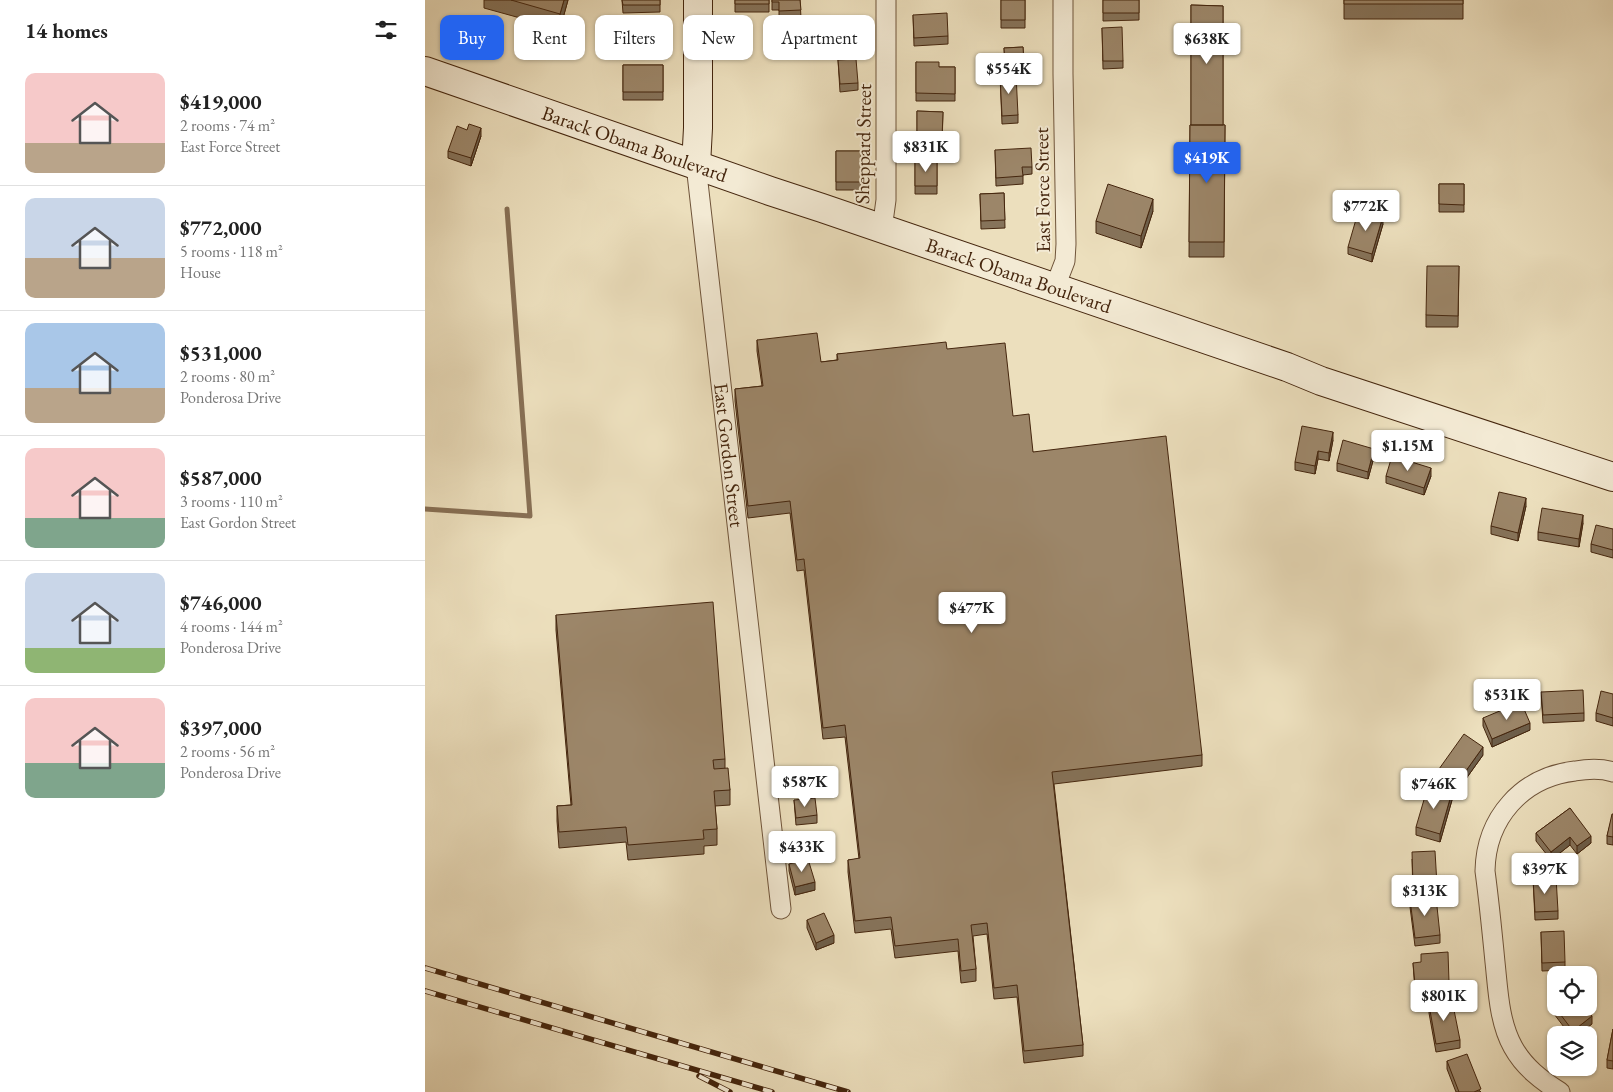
<!DOCTYPE html>
<html lang="en">
<head>
<meta charset="utf-8">
<style>
  :root { --surface:#fff; --page:#f2f2f2; --text:#222; --muted:#767676; --line:#e0e0e0; --accent:#2563eb }
  body { margin:0; font-family:"EB Garamond",serif; background:var(--page); color:var(--text); height:100vh; display:flex; flex-direction:column; font-size:19px; white-space:nowrap }
  * { box-sizing:border-box; margin:0 }
  p { font-size:16px; color:var(--muted) }
  .icon { flex:none; width:28px; height:28px; fill:none; stroke:currentColor; stroke-width:2; stroke-linecap:round; stroke-linejoin:round }
  .map { position:relative; flex:1; overflow:hidden }
  .sheet { display:flex; flex-direction:column; background:var(--surface); width:425px }
  .sheet>* { flex:none }
  .top-card { position:absolute; left:15px; top:15px; width:475px; height:45px; display:flex; gap:10px }
  .buttons { position:absolute; left:1122px; top:966px; display:grid; gap:10px }
  .buttons a { display:grid; place-items:center; width:50px; height:50px; border-radius:10px; background:var(--surface); box-shadow:0 1px 4px #0004; font-size:25px }
  .price { position:absolute; translate:-50% -42px; padding:0 11px; border-radius:5px; background:#fff; color:#222; font-size:16px; line-height:32px; filter:drop-shadow(0 1px 2px #0008) }
  .price::after { content:''; position:absolute; left:50%; top:30px; width:15px; height:11px; margin-left:-8px; background:inherit; clip-path:polygon(0 0,100% 0,50% 100%) }
  .price.selected { background:var(--accent); color:#fff }
  ul { padding:0; list-style:none }
  li { display:flex; align-items:center; gap:15px; height:125px; padding:0 25px }
  li+li { border-top:1px solid var(--line) }
  li span { display:grid; place-items:center; flex:none; width:140px; height:100px; border-radius:10px; color:#555 }
  li>.icon { margin-inline-start:auto }
  span .icon { width:60px; height:60px; fill:#fffc; stroke-width:1 }
  li b { font-size:21px }
  h2 { display:flex; justify-content:space-between; align-items:center; height:60px; padding:0 25px; font-size:21px }
  .pill { padding:0 18px; border-radius:10px; background:var(--surface); box-shadow:0 1px 4px #0004; font-size:18px; line-height:45px }
  .pill.selected { background:var(--accent); color:#fff }
  main { display:flex; flex:1; min-height:0 }
  .map>svg:first-child { display:block }
</style>
</head>
<body>
<main>
<section class="sheet">
<h2>14 homes<svg class="icon" aria-label="filters" viewBox="0 0 24 24"><path d="M4 7h16M4 17h16"/><circle cx="9" cy="7" r="2"/><circle cx="15" cy="17" r="2"/></svg></h2>
<ul>
<li><span style="background:linear-gradient(#f6c9c9 70%,#b9a48a 0)"><svg class="icon" aria-label="home" viewBox="0 0 24 24"><path d="M3 11l9-7 9 7M6 9v11h12V9"/></svg></span><div><b>$419,000</b><p>2 rooms · 74 m²</p><p>East Force Street</p></div></li>
<li><span style="background:linear-gradient(#c9d6e8 60%,#b9a48a 0)"><svg class="icon" aria-label="home" viewBox="0 0 24 24"><path d="M3 11l9-7 9 7M6 9v11h12V9"/></svg></span><div><b>$772,000</b><p>5 rooms · 118 m²</p><p>House</p></div></li>
<li><span style="background:linear-gradient(#a9c7e8 65%,#b9a48a 0)"><svg class="icon" aria-label="home" viewBox="0 0 24 24"><path d="M3 11l9-7 9 7M6 9v11h12V9"/></svg></span><div><b>$531,000</b><p>2 rooms · 80 m²</p><p>Ponderosa Drive</p></div></li>
<li><span style="background:linear-gradient(#f6c9c9 70%,#7fa58c 0)"><svg class="icon" aria-label="home" viewBox="0 0 24 24"><path d="M3 11l9-7 9 7M6 9v11h12V9"/></svg></span><div><b>$587,000</b><p>3 rooms · 110 m²</p><p>East Gordon Street</p></div></li>
<li><span style="background:linear-gradient(#c9d6e8 75%,#8fb573 0)"><svg class="icon" aria-label="home" viewBox="0 0 24 24"><path d="M3 11l9-7 9 7M6 9v11h12V9"/></svg></span><div><b>$746,000</b><p>4 rooms · 144 m²</p><p>Ponderosa Drive</p></div></li>
<li><span style="background:linear-gradient(#f6c9c9 65%,#7fa58c 0)"><svg class="icon" aria-label="home" viewBox="0 0 24 24"><path d="M3 11l9-7 9 7M6 9v11h12V9"/></svg></span><div><b>$397,000</b><p>2 rooms · 56 m²</p><p>Ponderosa Drive</p></div></li>
</ul>
</section>
<div class="map">
<svg width="1188" height="1092" viewBox="0 0 1188 1092">
  <rect width="100%" height="100%" fill="#ecdfbd"/>
  <filter id="stains"><feTurbulence type="fractalNoise" baseFrequency=".004" numOctaves="4"/><feColorMatrix values="0 0 0 0 .2 0 0 0 0 .09 0 0 0 0 .02 0 0 0 .5 -.17"/></filter>
  <radialGradient id="worn" r=".72"><stop offset=".6" stop-color="#630" stop-opacity="0"/><stop offset="1" stop-color="#630" stop-opacity=".3"/></radialGradient>
  <g fill="none" stroke-linecap="round" stroke-linejoin="round">
    <path stroke="#876f54" stroke-width="5" d="M0,509L105,516L82,209"/>
    <g stroke="#6f543a" stroke-width="21">
      <g id="street">
        <path id="s1" d="M271,165L356,909"/>
        <path d="M457,229L461,200V0"/>
        <path d="M630,287L640,261L641,244L638,74V0"/>
        <path d="M1135,1092C1116,1080 1099,1067 1088,1047C1074,1022 1073,990 1070,962C1067,931 1064,901 1060,871C1061,818 1097,777 1150,771C1162,769 1176,768 1188,772"/>
      </g>
    </g>
    <g stroke="#45260e" stroke-width="30">
      <g id="secondary">
        <path id="s2" d="M0,71L271,165L345,191L397,208L862,367L896,381L1188,477"/>
        <path d="M271,165L273,128V0"/>
      </g>
    </g>
    <use href="#street" stroke="#f3ead4" stroke-width="19"/>
    <use href="#secondary" stroke="#f3ead4" stroke-width="28"/>
    <g stroke="#45260e" stroke-width="5.5">
      <path id="rail" d="M0,968L423,1092
        M0,991L347,1092
        M274,1076L305,1092"/>
    </g>
    <use href="#rail" stroke="#f3ead4" stroke-width="4" stroke-dasharray="11" stroke-linecap="butt"/>
  </g>
  <path fill="#86735a" stroke="#45260e" d="M59,0H143L135,29L59,8Z
    M197,0H235V12L198,13Z
    M310,0H344V12H310Z
    M347,0H375L376,18L354,19V10H347Z
    M576,0H600V28H576Z
    M678,0H714V20L678,21Z
    M919,0H1038V19H919Z
    M766,5L798,6V125H800L799,257H764L765,125H766Z
    M488,15L523,36V44L489,46Z
    M677,28L698,61V68L678,69Z
    M598,47L599,67H580L579,48Z
    M413,60L433,83V90L415,92Z
    M491,62L514,67H530V101H491Z
    M198,65H238V100H198Z
    M575,75L593,115V123L577,124Z
    M492,111L518,112L517,146L492,145Z
    M56,136L46,166L23,158V151Z
    M570,150L607,167V174L598,175V184L571,186Z
    M411,151H436V190H411Z
    M490,159H512V194H490Z
    M1014,184H1039V212H1014Z
    M579,193L580,228L556,229L555,194Z
    M728,211L716,248L671,233V221Z
    M958,224L947,262L923,254V247Z
    M1034,266L1033,327H1001V315Z
    M332,340L396,362L412,360V354L522,349L588,416L777,755V766L629,784L658,1045V1056L599,1063L592,997L569,999L562,934L548,936L551,969V981L536,983L533,951L470,958L466,929L430,933L423,872V860L434,859L420,737L398,739L379,570L372,571L365,513L323,518L310,401V389L337,386L332,351Z
    M908,440L904,461L893,459L890,474L870,470V462Z
    M949,457L943,479L912,471V463Z
    M961,476H1006L999,495L961,483Z
    M1101,506L1093,541L1066,534V526Z
    M1158,523L1154,547L1113,540V532Z
    M1188,529V558L1166,552V544Z
    M131,615L300,759V768L305,790V805L290,806L292,829V845L279,846V854L203,860L201,842L134,848L132,821V806L146,805L131,630Z
    M1116,692L1159,713V721L1118,723Z
    M1188,694V726L1171,721V713Z
    M1058,718L1105,730L1067,747L1058,726Z
    M1058,755L1033,790L1014,777V769Z
    M369,800L392,815V823L371,825Z
    M1027,800L1015,842L991,835V827Z
    M1145,808L1166,843L1152,854L1145,845L1126,860L1111,841V833Z
    M1188,814V845L1182,844V836Z
    M987,859L1012,885V893L988,894Z
    M364,864L390,890L370,895L364,871Z
    M1108,878L1133,911V919L1110,920Z
    M985,900L1015,935V943L990,946L985,907Z
    M382,920L409,943L391,950L382,928Z
    M1116,932L1140,962V970L1117,971Z
    M988,963L1024,982V990L990,992Z
    M1123,998L1167,1024L1152,1035H1145L1123,1006Z
    M1004,1005L1035,1040V1048L1011,1052L1004,1013Z
    M1188,1029V1069L1182,1068V1060Z
    M1022,1061L1056,1092H1031L1022,1069Z"/>
  <path fill="#6d5e4a" stroke="#45260e" d="M139,0H143L135,29V14Z
    M56,128V136L46,166V158Z
    M728,199V211L716,248V236Z
    M958,216V224L947,262V254Z
    M908,432V440L904,461V453Z
    M949,449V457L943,479V472Z
    M893,451V459L890,474V466Z
    M1006,468V476L999,495V488Z
    M1101,498V506L1093,541V533Z
    M1158,515V523L1154,547V539Z
    M1105,723V730L1067,747V739Z
    M1058,747V755L1033,790V782Z
    M1027,792V800L1015,842V834Z
    M1166,836V843L1152,854V846Z
    M1145,837V845L1126,860V852Z
    M390,882V890L370,895V887Z
    M409,935V943L391,950V943Z
    M1167,1016V1024L1152,1035H1148V1031Z"/>
  <path fill="#9c8669" stroke="#45260e" d="M86,0H139L135,14Z
    M197,0H235V5H198Z
    M310,0H344V4H310Z
    M347,0H375L376,10L354,11V2H347Z
    M576,0H600V20H576Z
    M678,0H714V13H678Z
    M919,0H1038V4H919Z
    M766,5L798,6V125H766Z
    M522,13L523,36L489,38L488,15Z
    M697,27L698,61H678L677,28Z
    M598,47L599,63H580L579,48Z
    M431,59L433,83L415,84L413,60Z
    M491,62H514V67H530V94L491,93Z
    M198,65H238V92H198Z
    M591,74L593,115L577,116L575,75Z
    M492,111L518,112L517,138L492,137Z
    M44,124L56,128L46,158L23,151L32,126L42,130Z
    M765,125H800L799,242H764Z
    M606,148L607,167H597L598,176L571,178L570,150Z
    M411,151H436V182H411Z
    M490,159H512V186H490Z
    M683,184L728,199L716,236L671,221Z
    M1014,184H1039V205L1014,204Z
    M579,193L580,220L556,221L555,194Z
    M934,209L958,216L947,254L923,247Z
    M1002,266H1034L1033,316L1001,315Z
    M392,333L396,362L413,360L412,354L521,342L522,349L580,343L588,416L604,414L608,452L741,436L777,755L627,772L658,1045L599,1051L592,985L569,988L562,923L546,925L551,969L536,971L533,939L470,946L466,917L430,921L423,860L435,858L420,725L398,728L379,559L372,560L365,501L323,506L310,389L338,386L332,340Z
    M877,426L908,432L904,453L893,451L890,466L870,462Z
    M918,440L949,449L943,472L912,463Z
    M967,456L1006,468L999,488L961,476Z
    M1074,492L1101,498L1093,533L1066,526Z
    M1117,508L1158,515L1154,539L1113,532Z
    M1171,525L1188,529V550L1166,544Z
    M288,602L300,759L288,760L289,769L303,768L305,790L289,791L292,829L278,830L279,839L203,845L201,827L134,832L132,806L147,805L131,615Z
    M1158,690L1159,713L1118,715L1116,692Z
    M1176,691L1188,694V718L1171,713Z
    M1096,702L1105,723L1067,739L1058,718Z
    M1039,734L1058,747L1033,782L1014,769Z
    M1003,786L1027,792L1015,834L991,827Z
    M390,798L392,815L371,818L369,800Z
    M1145,808L1166,836L1152,846L1145,837L1126,852L1111,833Z
    M1187,814H1188V837L1182,836Z
    M1010,851L1012,885L988,886L987,852Z
    M383,859L390,882L370,887L364,864Z
    M1131,877L1133,911L1110,912L1108,878Z
    M1011,897L1015,935L990,938L985,900Z
    M399,913L409,935L391,943L382,920Z
    M1139,931L1140,962L1117,963L1116,932Z
    M1023,952L1024,982L990,984L988,963L996,962V954Z
    M1131,991V1008H1160L1167,1016L1148,1031L1123,998Z
    M1027,1000L1035,1040L1011,1044L1004,1005Z
    M1188,1029V1061L1182,1060Z
    M1042,1054L1056,1089L1049,1092H1034L1022,1061Z"/>
  <g text-anchor="middle" stroke-width="4" stroke-linejoin="round" paint-order="stroke">
    <g font-size="20" fill="#45260e" stroke="#f3ead4">
      <text dy="7" stroke="none"><textPath href="#s2" startOffset="222">Barack Obama Boulevard</textPath></text>
      <text transform="translate(438 144) rotate(-89)" y="7">Sheppard Street</text>
      <text transform="translate(617 190) rotate(-91)" y="7">East Force Street</text>
      <text dy="7" stroke="none"><textPath href="#s2" startOffset="628">Barack Obama Boulevard</textPath></text>
      <text dy="7" stroke="none"><textPath href="#s1" startOffset="292">East Gordon Street</textPath></text>
    </g>
  </g>
  <rect width="100%" height="100%" filter="url(#stains)"/>
  <rect width="100%" height="100%" fill="url(#worn)"/>
</svg>
<div class="buttons">
<a><svg class="icon" aria-label="locate" viewBox="0 0 24 24"><circle cx="12" cy="12" r="6"/><path d="M12 2v4M12 18v4M2 12h4M18 12h4"/></svg></a>
<a><svg class="icon" aria-label="layers" viewBox="0 0 24 24"><path d="M12 4l9 5-9 5-9-5zM3 14l9 5 9-5"/></svg></a>
</div>
<b class="price" style="left:782px;top:65px">$638K</b>
<b class="price" style="left:584px;top:95px">$554K</b>
<b class="price" style="left:501px;top:173px">$831K</b>
<b class="price selected" style="left:782px;top:184px">$419K</b>
<b class="price" style="left:941px;top:232px">$772K</b>
<b class="price" style="left:983px;top:472px">$1.15M</b>
<b class="price" style="left:547px;top:634px">$477K</b>
<b class="price" style="left:1082px;top:721px">$531K</b>
<b class="price" style="left:380px;top:808px">$587K</b>
<b class="price" style="left:1009px;top:810px">$746K</b>
<b class="price" style="left:377px;top:873px">$433K</b>
<b class="price" style="left:1120px;top:895px">$397K</b>
<b class="price" style="left:1000px;top:917px">$313K</b>
<b class="price" style="left:1019px;top:1022px">$801K</b>
<div class="top-card">
<a class="pill selected">Buy</a>
<a class="pill">Rent</a>
<a class="pill">Filters</a>
<a class="pill">New</a>
<a class="pill">Apartment</a>
</div>
</div>
</main>
</body>
</html>
